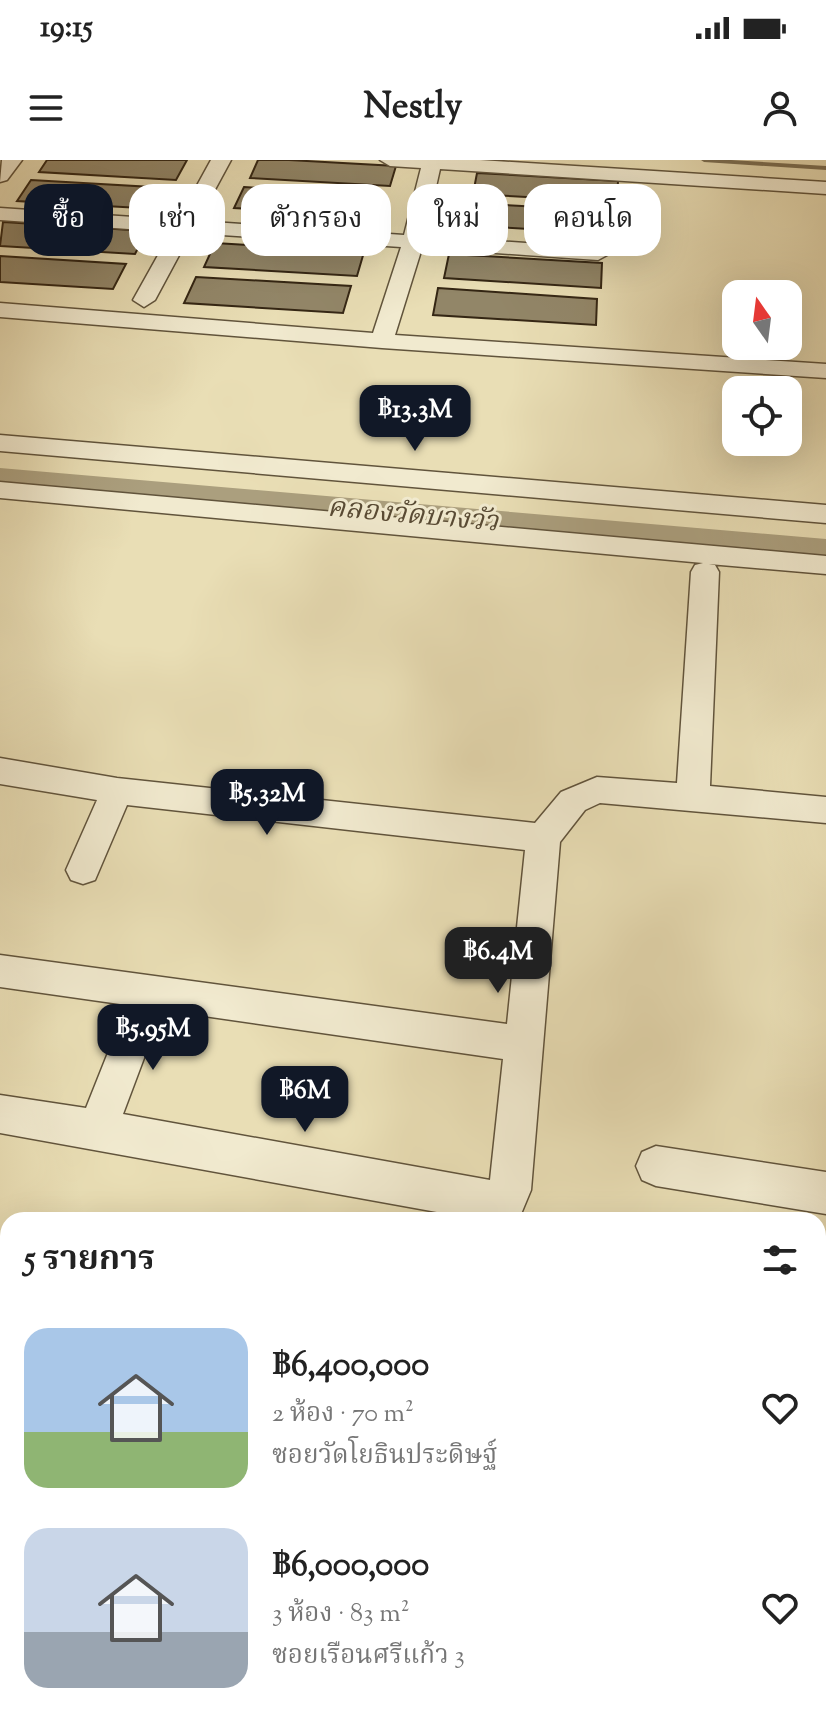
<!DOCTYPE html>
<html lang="th">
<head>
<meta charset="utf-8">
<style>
  :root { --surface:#fff; --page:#f2f2f2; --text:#222; --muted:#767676; --accent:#111827 }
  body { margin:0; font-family:"Sorts Mill Goudy","Noto Serif Thai",serif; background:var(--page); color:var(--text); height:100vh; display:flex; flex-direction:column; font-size:30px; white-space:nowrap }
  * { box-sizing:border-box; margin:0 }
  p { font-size:26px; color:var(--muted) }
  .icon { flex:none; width:44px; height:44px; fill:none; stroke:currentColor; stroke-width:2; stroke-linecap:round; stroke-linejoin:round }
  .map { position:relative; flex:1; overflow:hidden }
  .details { position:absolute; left:0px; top:1052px; width:826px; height:514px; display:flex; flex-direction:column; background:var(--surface); border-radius:24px 24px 0 0; box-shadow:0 8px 32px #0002 }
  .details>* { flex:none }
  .hud { position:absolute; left:24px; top:24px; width:778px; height:72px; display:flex; gap:16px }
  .needle { width:52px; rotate:346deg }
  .buttons { position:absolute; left:722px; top:120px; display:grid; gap:16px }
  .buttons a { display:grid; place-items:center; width:80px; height:80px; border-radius:16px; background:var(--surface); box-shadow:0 8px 32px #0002; font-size:40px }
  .price { position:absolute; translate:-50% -68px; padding:0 18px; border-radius:16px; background:var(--accent); color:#fff; font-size:26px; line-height:52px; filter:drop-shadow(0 2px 4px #0008) }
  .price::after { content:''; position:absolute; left:50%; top:48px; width:24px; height:18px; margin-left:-12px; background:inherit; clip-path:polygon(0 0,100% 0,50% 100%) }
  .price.on { background:#222; color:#fff }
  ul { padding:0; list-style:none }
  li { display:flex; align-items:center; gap:24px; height:200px; padding:0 24px }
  li span { display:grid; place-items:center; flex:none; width:224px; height:160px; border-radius:24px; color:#555 }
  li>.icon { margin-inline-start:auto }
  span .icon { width:96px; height:96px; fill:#fffc; stroke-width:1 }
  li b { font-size:34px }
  h2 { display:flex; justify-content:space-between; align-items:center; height:96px; padding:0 24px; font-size:34px }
  .chip { padding:0 28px; border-radius:24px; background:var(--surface); box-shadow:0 8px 32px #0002; font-size:28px; line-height:72px }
  .chip.on { background:var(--accent); color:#fff }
  .status { display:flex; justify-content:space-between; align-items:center; height:56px; padding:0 40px; background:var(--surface); direction:ltr }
  .status svg { height:22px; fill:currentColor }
  header { display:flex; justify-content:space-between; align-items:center; height:104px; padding:0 24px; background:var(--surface); font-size:36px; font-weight:800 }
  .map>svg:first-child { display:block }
</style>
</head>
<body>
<div class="status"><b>19:15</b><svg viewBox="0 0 49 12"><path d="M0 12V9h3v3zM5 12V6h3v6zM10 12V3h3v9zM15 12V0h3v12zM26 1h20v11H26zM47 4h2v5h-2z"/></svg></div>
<header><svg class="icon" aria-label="menu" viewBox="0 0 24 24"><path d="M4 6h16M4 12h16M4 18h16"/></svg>Nestly<svg class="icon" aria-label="person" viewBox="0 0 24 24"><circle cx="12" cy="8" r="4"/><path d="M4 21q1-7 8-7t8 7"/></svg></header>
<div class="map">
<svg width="826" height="1565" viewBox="0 0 826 1565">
  <rect width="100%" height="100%" fill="#e9deb5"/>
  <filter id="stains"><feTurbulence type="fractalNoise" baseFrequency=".0025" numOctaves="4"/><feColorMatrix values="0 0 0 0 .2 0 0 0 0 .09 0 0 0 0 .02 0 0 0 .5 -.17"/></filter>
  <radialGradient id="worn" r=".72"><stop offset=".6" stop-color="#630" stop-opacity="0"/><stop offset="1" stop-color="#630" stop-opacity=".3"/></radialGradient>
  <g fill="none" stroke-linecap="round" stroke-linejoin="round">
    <path fill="#7b6f54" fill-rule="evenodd" d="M701,0H731L826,6V10L704,2Z"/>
    <path fill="#ab9f7e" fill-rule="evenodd" d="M0,308L826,379V399L0,326Z"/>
  </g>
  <path fill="#928668" stroke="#342614" stroke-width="2" d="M47,0H187L176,20L39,12Z
    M258,0H289L396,6L390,26L250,18Z
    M477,13L618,21L617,42L473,34Z
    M31,20L169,28L158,49L17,41Z
    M244,27L385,35L379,56L234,48Z
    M468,43L614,51L613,74L464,65Z
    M3,62L147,71L135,94L0,86Z
    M215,83L364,92L357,116L204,107Z
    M449,94L602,103L601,128L444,118Z
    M0,96L126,104L113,129L0,122Z
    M196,117L351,126L343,153L184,143Z
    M438,128L597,139L596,165L433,155Z"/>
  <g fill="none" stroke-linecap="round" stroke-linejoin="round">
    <g stroke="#61543c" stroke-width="3">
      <path id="minor" d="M2,0H22L7,20L0,22Z
        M211,0H231L198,61L404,75L421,8L390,6L380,0H480L826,22V34L440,9L425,76L598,88L609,94L598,100L422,88L395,175L826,204V218L382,188L0,157V143L373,173L401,87L191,73L155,140L144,147L133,140L171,72L0,60V48L178,60Z
        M0,275L826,345V363L0,291Z
        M0,322L826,396V414L709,404L715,405L719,412L710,626L826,637V663L600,643L585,650L560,682L531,1030L521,1054L505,1060H481L0,973V935L86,948L127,845L0,827V795L507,864L525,690L127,645L95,720L83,724L71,720L66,710L97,640L0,624V598L117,618L535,663L561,632L597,617L677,623L691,412L695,405L703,403L0,338ZM162,850L503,899L490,1020L123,954Z
        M656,986L826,1012V1054L656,1026L642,1020L636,1006L642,992Z"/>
    </g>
    <use href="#minor" fill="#f1eacf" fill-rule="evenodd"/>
  </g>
  <g text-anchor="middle" stroke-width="6" stroke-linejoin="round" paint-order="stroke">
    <g font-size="28" font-style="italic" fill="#584a34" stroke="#f1eacf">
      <text transform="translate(413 353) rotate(5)" y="10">คลองวัดบางวัว</text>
    </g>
  </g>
  <rect width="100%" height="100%" filter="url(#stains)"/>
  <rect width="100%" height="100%" fill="url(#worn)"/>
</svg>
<div class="buttons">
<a><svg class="needle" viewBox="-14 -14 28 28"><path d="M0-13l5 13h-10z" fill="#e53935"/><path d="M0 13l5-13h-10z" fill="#767676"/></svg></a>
<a><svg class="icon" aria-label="locate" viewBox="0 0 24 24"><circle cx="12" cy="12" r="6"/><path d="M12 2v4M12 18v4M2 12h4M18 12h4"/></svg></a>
</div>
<b class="price" style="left:415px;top:293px">฿13.3M</b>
<b class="price" style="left:267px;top:677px">฿5.32M</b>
<b class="price on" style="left:498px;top:835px">฿6.4M</b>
<b class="price" style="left:153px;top:912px">฿5.95M</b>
<b class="price" style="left:305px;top:974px">฿6M</b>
<div class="hud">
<a class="chip on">ซื้อ</a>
<a class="chip">เช่า</a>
<a class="chip">ตัวกรอง</a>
<a class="chip">ใหม่</a>
<a class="chip">คอนโด</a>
</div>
<section class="details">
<h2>5 รายการ<svg class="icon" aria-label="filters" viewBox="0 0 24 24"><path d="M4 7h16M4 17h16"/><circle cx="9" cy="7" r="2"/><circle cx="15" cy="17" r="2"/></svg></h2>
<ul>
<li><span style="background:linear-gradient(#a9c7e8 65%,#8fb573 0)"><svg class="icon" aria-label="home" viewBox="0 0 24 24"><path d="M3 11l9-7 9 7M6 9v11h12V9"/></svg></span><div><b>฿6,400,000</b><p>2 ห้อง · 70 m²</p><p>ซอยวัดโยธินประดิษฐ์</p></div><svg class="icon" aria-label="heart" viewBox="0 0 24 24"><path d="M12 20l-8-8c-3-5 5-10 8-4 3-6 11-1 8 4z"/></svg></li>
<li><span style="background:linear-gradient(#c9d6e8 65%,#9aa5b1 0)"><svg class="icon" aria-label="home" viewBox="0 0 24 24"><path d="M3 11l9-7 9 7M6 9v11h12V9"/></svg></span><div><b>฿6,000,000</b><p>3 ห้อง · 83 m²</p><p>ซอยเรือนศรีแก้ว 3</p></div><svg class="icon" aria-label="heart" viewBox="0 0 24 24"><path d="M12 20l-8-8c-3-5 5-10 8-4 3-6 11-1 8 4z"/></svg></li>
</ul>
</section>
</div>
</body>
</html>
